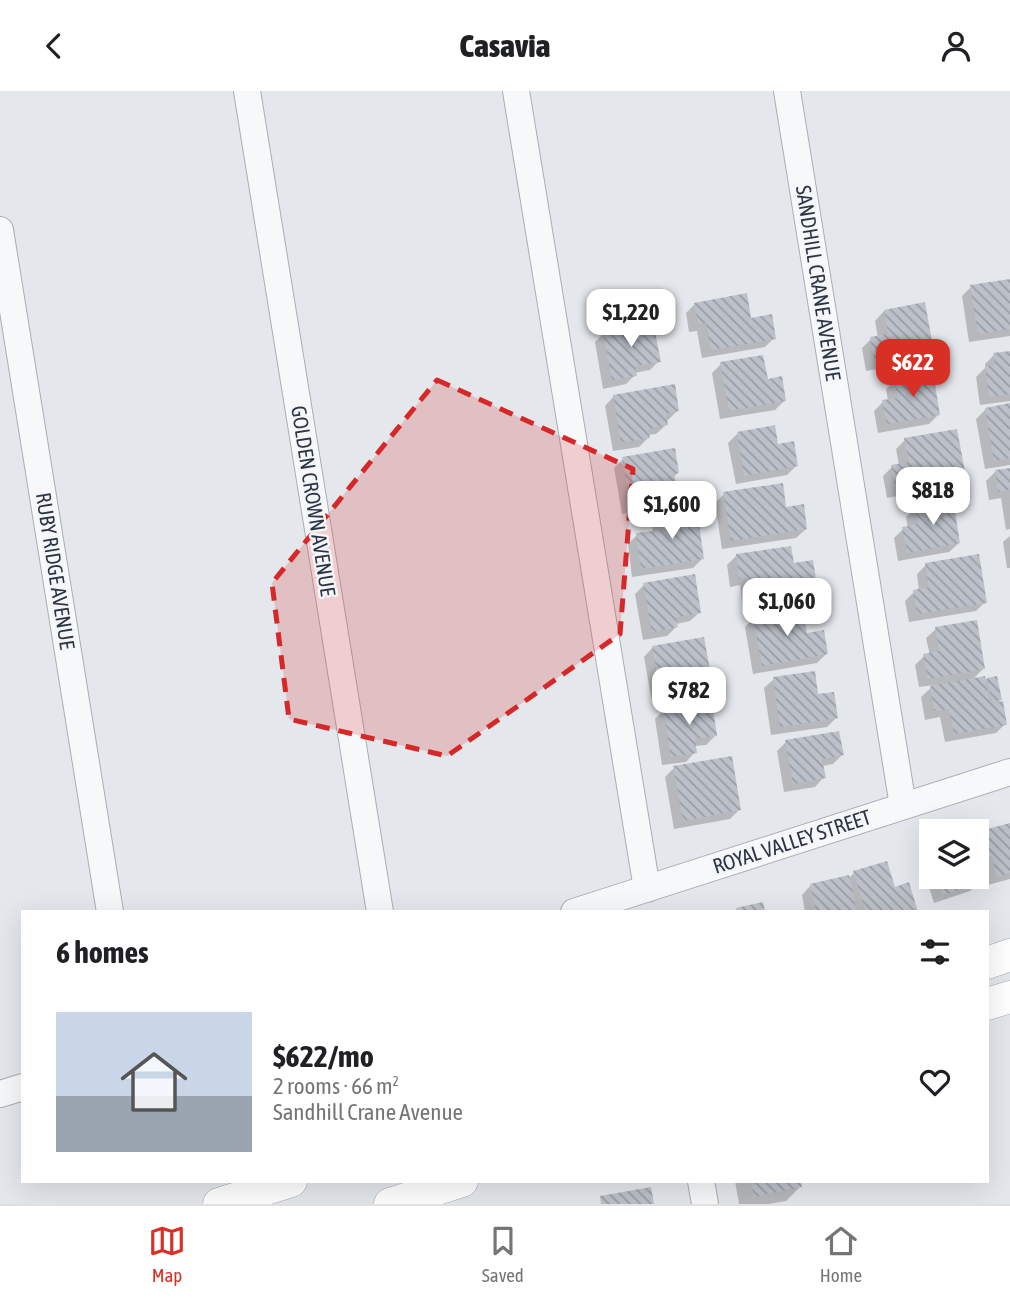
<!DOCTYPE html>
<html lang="en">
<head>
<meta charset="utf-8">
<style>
  :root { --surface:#fff; --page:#f6f6f6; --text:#202124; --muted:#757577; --line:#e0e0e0; --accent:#d93025 }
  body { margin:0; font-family:"Asap Condensed",sans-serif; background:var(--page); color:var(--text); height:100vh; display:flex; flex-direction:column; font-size:26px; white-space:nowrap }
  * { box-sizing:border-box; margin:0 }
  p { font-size:23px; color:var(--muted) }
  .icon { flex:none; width:38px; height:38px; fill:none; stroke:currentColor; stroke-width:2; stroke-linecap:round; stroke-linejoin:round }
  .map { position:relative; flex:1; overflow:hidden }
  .drawer { position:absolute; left:21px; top:819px; width:968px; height:273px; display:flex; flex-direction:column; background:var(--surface); border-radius:0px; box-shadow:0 7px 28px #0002 }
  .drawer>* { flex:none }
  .buttons { position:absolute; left:919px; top:728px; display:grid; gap:14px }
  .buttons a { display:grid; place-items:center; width:70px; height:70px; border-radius:0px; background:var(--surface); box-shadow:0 7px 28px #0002; font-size:35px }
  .price { position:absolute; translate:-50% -60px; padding:0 16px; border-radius:14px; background:#fff; color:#222; font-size:23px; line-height:46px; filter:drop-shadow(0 2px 4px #0008) }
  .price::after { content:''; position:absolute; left:50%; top:42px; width:21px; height:16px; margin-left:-10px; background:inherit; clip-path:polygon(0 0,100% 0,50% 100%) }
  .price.on { background:var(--accent); color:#fff }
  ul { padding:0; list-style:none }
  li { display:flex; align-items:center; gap:21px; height:175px; padding:0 35px }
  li+li { border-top:2px solid var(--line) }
  li span { display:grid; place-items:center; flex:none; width:196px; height:140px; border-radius:0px; color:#555 }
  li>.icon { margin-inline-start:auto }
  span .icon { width:84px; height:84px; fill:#fffc; stroke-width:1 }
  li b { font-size:30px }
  h2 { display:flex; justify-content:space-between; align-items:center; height:84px; padding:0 35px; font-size:30px }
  header { display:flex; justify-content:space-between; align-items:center; height:91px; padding:0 35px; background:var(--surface); font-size:32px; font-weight:800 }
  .tabs { display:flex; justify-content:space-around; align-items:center; height:98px; border-top:2px solid var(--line); background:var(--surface); font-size:19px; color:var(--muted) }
  .tabs a { display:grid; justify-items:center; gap:4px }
  .tabs .on { color:var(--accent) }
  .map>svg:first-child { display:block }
</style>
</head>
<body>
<header><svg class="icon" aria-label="back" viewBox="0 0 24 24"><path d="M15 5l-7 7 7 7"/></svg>Casavia<svg class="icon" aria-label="person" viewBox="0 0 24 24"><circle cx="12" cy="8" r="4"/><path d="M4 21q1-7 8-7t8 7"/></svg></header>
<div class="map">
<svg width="1010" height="1113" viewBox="0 0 1010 1113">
  <defs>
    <pattern id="building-back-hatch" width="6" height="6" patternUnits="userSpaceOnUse" patternTransform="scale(1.75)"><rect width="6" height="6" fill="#bcc0c9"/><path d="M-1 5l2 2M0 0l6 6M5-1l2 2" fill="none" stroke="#999da5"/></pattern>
  </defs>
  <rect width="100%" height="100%" fill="#e4e7ec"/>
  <path fill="#0003" d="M1010,190V245L969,251L962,205L971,196Z
    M695,213L750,229L774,247L765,256L702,267L697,240L689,241L686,222Z
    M884,220L932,261L923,270L866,280L862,257L871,248L878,247L875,230Z
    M604,242L659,270L650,279L634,282L635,284L626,293L603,298L595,251Z
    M1010,262V310L980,314L976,286L985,277V273L994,264Z
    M721,273L766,290L784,310L775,319L720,328L712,282Z
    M895,289L938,324L929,333L878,342L874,320L883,311L888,310L886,298Z
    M614,305L677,320L668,329L665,330L666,334L656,343L647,344L648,347L639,356L613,360L605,315Z
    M1010,314V374L985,378L976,328L986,318Z
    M737,343L796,375L787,384L736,393L728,352Z
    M905,349L964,386L955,395L887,407L883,385L892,376L899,374L896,358Z
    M623,368L678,382L673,386L675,397L666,406L652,408V410L643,419L622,423L614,377Z
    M1010,379V438L1006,439L1001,407L989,409L986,390L995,381Z
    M724,403L785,418L806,438L796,447L722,458L715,412Z
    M916,417L959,452L949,461L898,470L894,447L903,438L908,437L906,426Z
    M661,426L702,468L693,477L632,486L628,453L637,444L653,442L652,435Z
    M1010,445V477H1007L1003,451Z
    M736,465L792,474L816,501L807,511L743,519L740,494L730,496L727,474Z
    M926,474L985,511L976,520L909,531L905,510L914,501L919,500L917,483Z
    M644,494L700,521L690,530L676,533V536L667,545L643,549L635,503Z
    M754,527L805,544L826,563L817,572L753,583L745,536Z
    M936,538L984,577L971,590L996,587L1001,608L995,613L1005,633L996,642L945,651L940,626L925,629L921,606L934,594L919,596L915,574L924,565L930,564L926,547Z
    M653,556L709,584L700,593L685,596L686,598L676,607L652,611L644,566Z
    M774,588L817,605L836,627L827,636L771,644L764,597Z
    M664,619L715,645L706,654L694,655L695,661L686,671L662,674L655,628Z
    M786,651L842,664L833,673L822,675L824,686L815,696L784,701L777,660Z
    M674,677L739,719L730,728L674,738L665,686Z
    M1010,734V788L988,794L983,773L976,775V743Z
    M931,758V786H976L979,791L970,800L934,812L920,768Z
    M854,782L894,798L917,821H805L802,804L811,794L848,788Z
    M735,1090H799L800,1096L786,1110L769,1113H739Z"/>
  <path fill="url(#building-back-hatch)" d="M1010,188V238L978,243L970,194Z
    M747,202L751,227L772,223L776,248L711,259L706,232L698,233L694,212Z
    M925,211L934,261L875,272L870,246L888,243L884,219Z
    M653,231L661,271L635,275L637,285L612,289L603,240Z
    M1010,260V303L989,306L985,275L995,274L993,262Z
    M763,264L768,288L782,285L786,310L729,320L720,271Z
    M933,281L940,324L887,333L882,309L898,307L894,288Z
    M675,293L679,320L666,323L668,334L648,338L650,347L621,352L613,304Z
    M1010,312V367L994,370L985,317Z
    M775,334L778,353L794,350L798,375L744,385L737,341Z
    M957,338L966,386L896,399L891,374L909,371L904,347Z
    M675,357L679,382L674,383L677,397L652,401L654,411L631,415L622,366Z
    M1010,377V399L998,401L995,379Z
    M783,392L786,416L804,413L807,438L731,450L723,401Z
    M953,408L960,452L907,462L902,436L918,433L915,415Z
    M697,419L704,468L641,478L636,442L662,439L660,424Z
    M791,455L794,472L813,469L818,502L752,511L748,486L739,488L736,463Z
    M979,463L987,512L917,523L913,499L929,496L925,472Z
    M695,483L701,522L676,526L678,536L652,541L643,492Z
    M802,517L807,542L824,539L828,563L762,575L753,526Z
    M977,529L985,578L928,588L923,563L939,560L935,536Z
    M704,546L711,585L686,589L687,598L661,603L652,555Z
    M815,580L818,603L834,601L838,627L780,636L773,586Z
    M985,585L990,612L1003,610L1007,634L954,643L949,618L934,620L930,595Z
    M997,585L1002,609L992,611L987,587Z
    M712,610L717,645L695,648L697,662L671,666L663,617Z
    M839,640L844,664L822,668L826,687L793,693L785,649Z
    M732,665L741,719L683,730L673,675Z
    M1010,732V782L997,786L992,765L981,768L976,750V741Z
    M887,770L895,796L909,791L918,821H866L853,780Z
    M977,780L981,792L943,804L937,786H976Z
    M849,784L857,821H816L810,793Z
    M763,811L765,821H737L736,817Z
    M751,1090H801L802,1096L754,1106Z
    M651,1096L654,1113H601L600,1105Z"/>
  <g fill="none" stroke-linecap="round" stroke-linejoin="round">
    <g stroke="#a9aeb6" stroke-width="28">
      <path id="minor" d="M247,0L380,821
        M516,0L647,798
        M787,0L903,715
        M0,139L110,821
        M574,821L1010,681
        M0,1003L23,996
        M701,1090L705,1113"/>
    </g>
    <g stroke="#a4abb7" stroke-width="33">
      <path id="major" d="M987,872L1010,864
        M987,913L1010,906
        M219,1113L291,1090
        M390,1113L462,1090"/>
    </g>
    <use href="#minor" stroke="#f7f8fa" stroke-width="26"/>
    <use href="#major" stroke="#fff" stroke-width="32"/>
  </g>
  <path fill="#d62828" fill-opacity="0.2" stroke="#d62828" stroke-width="5" stroke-dasharray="14 9" stroke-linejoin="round" d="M437,289L633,378L620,543L447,665L289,628L272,492Z"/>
  <g text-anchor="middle" stroke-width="5" stroke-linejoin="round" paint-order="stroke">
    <g font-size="21" fill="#2c3544" stroke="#f4f6f9">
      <text transform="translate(818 192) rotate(81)" y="7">SANDHILL CRANE AVENUE</text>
      <text transform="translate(313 410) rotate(81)" y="7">GOLDEN CROWN AVENUE</text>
      <text transform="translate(55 480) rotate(81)" y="7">RUBY RIDGE AVENUE</text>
      <text transform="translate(792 751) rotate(-18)" y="7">ROYAL VALLEY STREET</text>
    </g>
  </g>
</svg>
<div class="buttons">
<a><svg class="icon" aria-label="layers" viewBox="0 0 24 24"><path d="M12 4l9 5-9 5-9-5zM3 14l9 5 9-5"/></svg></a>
</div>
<b class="price" style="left:631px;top:258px">$1,220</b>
<b class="price on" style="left:913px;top:308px">$622</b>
<b class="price" style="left:933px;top:436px">$818</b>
<b class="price" style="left:672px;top:450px">$1,600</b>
<b class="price" style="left:787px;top:547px">$1,060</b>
<b class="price" style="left:689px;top:636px">$782</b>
<section class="drawer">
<h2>6 homes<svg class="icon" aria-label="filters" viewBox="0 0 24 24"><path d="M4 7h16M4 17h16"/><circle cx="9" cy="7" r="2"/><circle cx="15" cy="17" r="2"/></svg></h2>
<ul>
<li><span style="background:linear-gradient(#c9d6e8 60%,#9aa5b1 0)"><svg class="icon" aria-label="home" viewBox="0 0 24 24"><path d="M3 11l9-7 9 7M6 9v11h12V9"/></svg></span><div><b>$622/mo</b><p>2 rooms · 66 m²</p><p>Sandhill Crane Avenue</p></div><svg class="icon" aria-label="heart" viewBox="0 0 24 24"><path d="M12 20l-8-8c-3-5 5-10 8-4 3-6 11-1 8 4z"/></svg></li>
</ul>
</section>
</div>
<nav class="tabs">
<a class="on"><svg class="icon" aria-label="map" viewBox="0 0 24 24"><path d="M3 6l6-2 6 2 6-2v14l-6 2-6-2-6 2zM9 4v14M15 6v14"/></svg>Map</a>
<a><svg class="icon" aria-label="saved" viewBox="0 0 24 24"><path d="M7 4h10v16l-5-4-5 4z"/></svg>Saved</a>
<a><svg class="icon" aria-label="home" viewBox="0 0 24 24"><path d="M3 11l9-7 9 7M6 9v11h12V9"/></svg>Home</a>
</nav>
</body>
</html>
